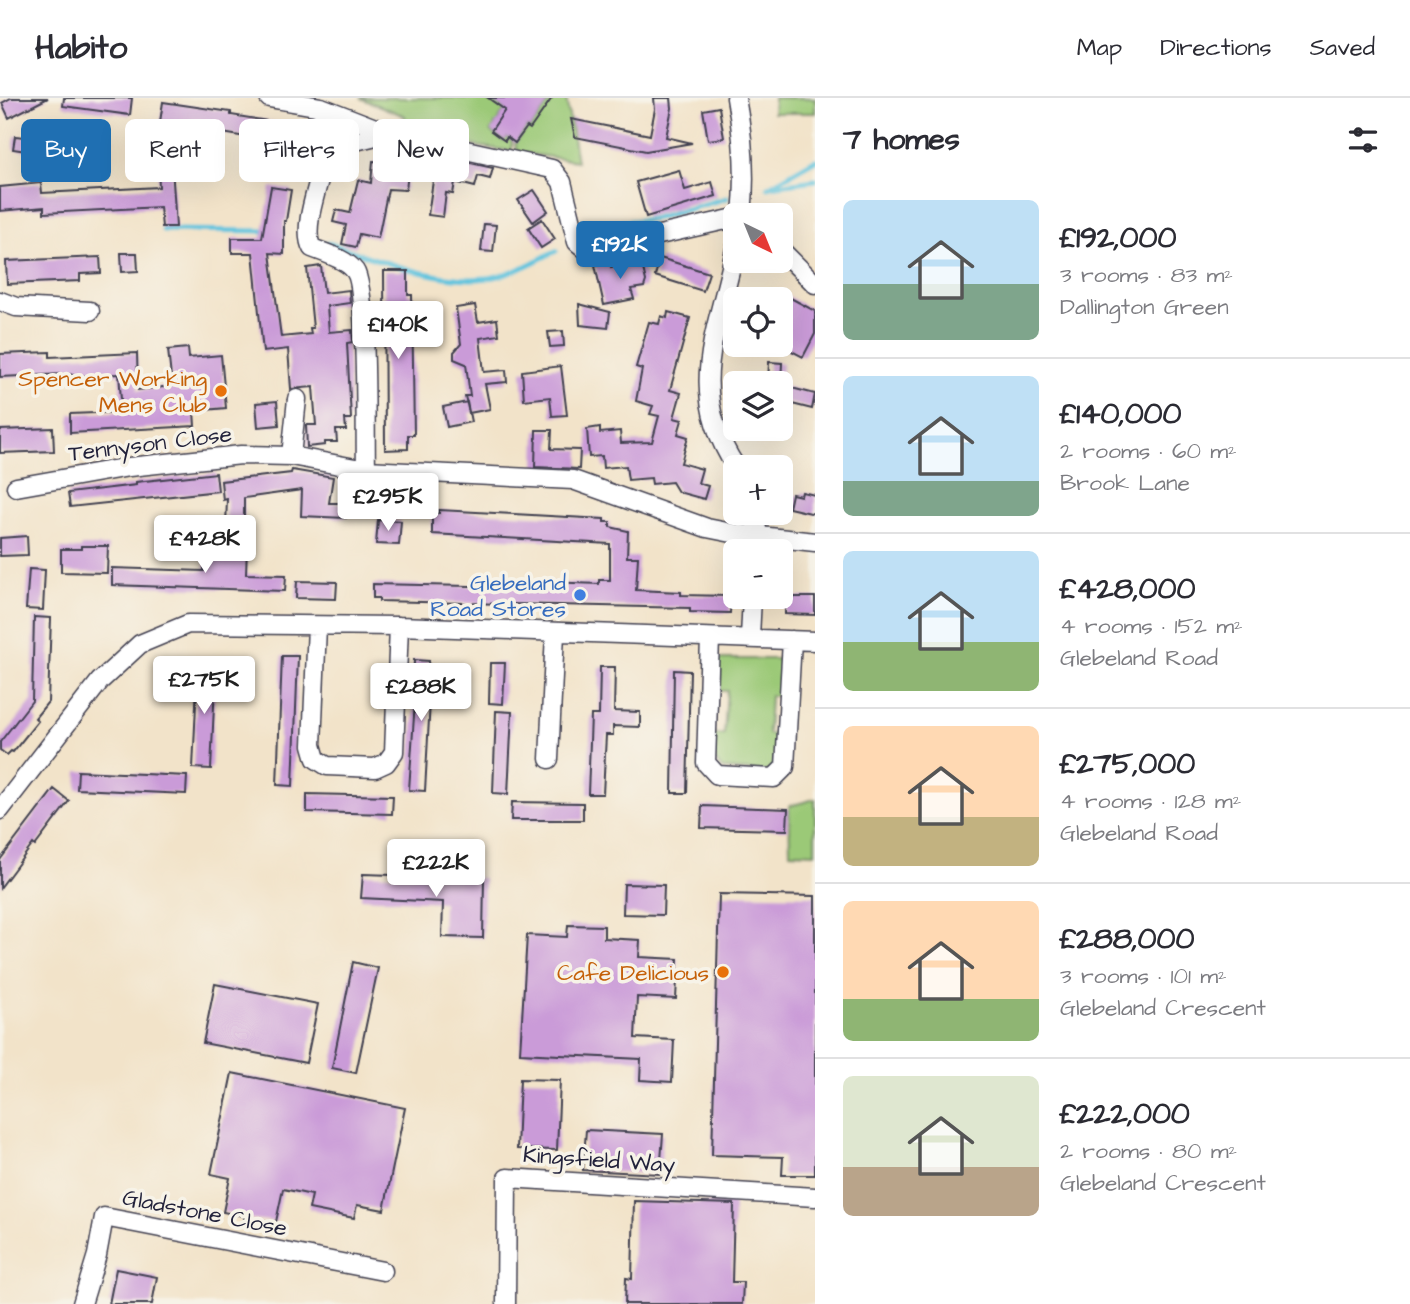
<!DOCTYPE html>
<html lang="en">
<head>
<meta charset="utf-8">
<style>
  :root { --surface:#fff; --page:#f2f2f3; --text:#2b2b33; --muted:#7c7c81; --line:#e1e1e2; --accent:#1f6fb2 }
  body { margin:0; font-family:"Architects Daughter",sans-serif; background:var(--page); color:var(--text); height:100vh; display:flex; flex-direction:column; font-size:26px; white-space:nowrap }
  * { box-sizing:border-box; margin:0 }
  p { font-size:23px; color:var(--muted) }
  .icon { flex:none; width:38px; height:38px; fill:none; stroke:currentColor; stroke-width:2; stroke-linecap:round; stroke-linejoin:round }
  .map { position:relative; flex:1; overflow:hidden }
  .sheet { display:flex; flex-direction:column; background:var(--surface); width:595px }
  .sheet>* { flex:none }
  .hud { position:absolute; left:21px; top:21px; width:665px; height:63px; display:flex; gap:14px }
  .needle { width:46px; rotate:137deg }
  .buttons { position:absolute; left:723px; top:105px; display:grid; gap:14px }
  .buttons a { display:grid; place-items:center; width:70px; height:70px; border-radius:10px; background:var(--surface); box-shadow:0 7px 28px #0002; font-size:35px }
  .price { position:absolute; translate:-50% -60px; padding:0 16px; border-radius:7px; background:#fff; color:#222; font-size:23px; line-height:46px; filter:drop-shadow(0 2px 4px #0008) }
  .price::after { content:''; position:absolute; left:50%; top:42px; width:21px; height:16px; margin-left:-10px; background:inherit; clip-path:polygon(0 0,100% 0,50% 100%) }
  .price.current { background:var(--accent); color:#fff }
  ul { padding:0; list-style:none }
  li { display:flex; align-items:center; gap:21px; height:175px; padding:0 28px }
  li+li { border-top:2px solid var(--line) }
  li span { display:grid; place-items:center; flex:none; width:196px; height:140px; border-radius:10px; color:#555 }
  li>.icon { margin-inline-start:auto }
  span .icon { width:84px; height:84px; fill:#fffc; stroke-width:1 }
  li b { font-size:30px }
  h2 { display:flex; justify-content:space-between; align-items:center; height:84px; padding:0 28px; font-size:30px }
  .tag { padding:0 24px; border-radius:10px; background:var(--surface); box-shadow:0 7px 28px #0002; font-size:24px; line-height:63px }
  .tag.current { background:var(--accent); color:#fff }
  header { display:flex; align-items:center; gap:42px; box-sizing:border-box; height:98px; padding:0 35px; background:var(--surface); border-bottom:2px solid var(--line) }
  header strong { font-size:33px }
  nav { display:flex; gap:38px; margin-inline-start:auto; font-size:24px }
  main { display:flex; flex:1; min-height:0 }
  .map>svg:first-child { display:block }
</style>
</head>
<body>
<header>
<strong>Habito</strong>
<nav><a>Map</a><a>Directions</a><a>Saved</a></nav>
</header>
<main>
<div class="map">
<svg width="815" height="1206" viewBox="0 0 815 1206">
  <rect width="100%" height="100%" fill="#f7f3e8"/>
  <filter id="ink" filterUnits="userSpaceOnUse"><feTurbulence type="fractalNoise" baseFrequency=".0143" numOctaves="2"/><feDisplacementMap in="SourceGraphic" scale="14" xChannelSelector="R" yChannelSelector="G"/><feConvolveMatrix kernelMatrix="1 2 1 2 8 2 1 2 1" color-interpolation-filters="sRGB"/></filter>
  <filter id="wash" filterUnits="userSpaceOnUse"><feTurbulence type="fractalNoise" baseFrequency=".00686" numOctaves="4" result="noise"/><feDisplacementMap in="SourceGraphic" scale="28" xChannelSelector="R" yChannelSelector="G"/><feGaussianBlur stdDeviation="1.57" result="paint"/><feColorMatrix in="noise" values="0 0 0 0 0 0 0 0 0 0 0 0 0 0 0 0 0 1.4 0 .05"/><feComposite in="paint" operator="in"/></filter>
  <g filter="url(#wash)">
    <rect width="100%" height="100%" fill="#f2e3c9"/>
    <path fill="#9bc977" stroke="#5e7659" stroke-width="2" d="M360,0H503L498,7L505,12L491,33L504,43L507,39L512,43V53L468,47L404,26L405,18Z
      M552,0H566L577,63L517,54L515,45L527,29L530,31Z
      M774,0H815V15H773Z
      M715,561H782V598H770L768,636L779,637V668L771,674L722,671L712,658L714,637L724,636L727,593H714Z
      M815,701V755L790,754L789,708Z"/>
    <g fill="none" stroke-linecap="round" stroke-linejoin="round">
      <path stroke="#61c4de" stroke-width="5" d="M771,88L815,82
        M768,89L815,62
        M599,126L652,121L727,100
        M163,132L270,133
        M328,145C378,161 450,192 502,177C521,172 539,161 556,153"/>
    </g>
    <g id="blocks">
      <path fill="#ca9bd8" d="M11,0H48L9,20L2,5Z
        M64,0H132L130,17L63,8Z
        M488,0H552L530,31L527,29L515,45L507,39L505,43L491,33L505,12Z
        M654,0H671L672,10L666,39L692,45L646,53L575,39L571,21L650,37L655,11Z
        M163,4L231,14V17L306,29L302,49L160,24Z
        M719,9L724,40L708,42L703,12Z
        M15,38L35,40L33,54L13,51Z
        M412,52L493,70L490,81L478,78L475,89L455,84L453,96L446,95L443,119L428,117L435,69L410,66Z
        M373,63L409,66L406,92L388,91L378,140L359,136L356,149L342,146L346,127L333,124L336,112L350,115L358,82L371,85Z
        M172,68L176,129H162L160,109L44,115V109L0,113V89L41,85L42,95L159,89L158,69Z
        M679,72L685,92L712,84L716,98L646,119L636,84Z
        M271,89L291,92L286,123H284V156L270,155L281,239L311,236L310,230H313L307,170L321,168L324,195L349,192L350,205L327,208L329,234L352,232L353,244L347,245L351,321H345L346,332H336L337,344H325V347L307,349L306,327H316L313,289L291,291L288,251L263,254L253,155H232V140H262Z
        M534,92L548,113L533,124L518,102Z
        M542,121L555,141L541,150L528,130Z
        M484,126L496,127L493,154L481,153Z
        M121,155H137L138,173L122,174Z
        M100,159L101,175L80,176V183L7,186L6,163Z
        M660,160L709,175L703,193L655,178Z
        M641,162L646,183L644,189L631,191L634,201L604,207L595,167L610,164L611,169Z
        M384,173H408V197H412L414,337H408V351L385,352Z
        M785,197L815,213V236L803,259L780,247V226L787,214L780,210V204Z
        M579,206L610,214L608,230L580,227Z
        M475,207L478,224L497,221L499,237L480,240L484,274L506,272L507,284L485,286L490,311L469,315L465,298H470L466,266L454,261V254L461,246L456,210Z
        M668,214L690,220L670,292L681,295L674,320L682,322L678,336L688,339L681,365L702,371L698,385L708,388L704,401L678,394L672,384L652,386L651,380L628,382L626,368L603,370L602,358L589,359L587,331L600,329V335L620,333L621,345L652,344L659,318L650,316L653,308L636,303L642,271L636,269L649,224L659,226L661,218L667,220Z
        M563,233L564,248L550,249L548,234Z
        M188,250L189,260L221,257L226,310L194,313L195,328L70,335V316L122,314L119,276L95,277V279L66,276L0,279V256L50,254V259L137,255L138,292L172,288L168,252Z
        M769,264L782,265L781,285H768Z
        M561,268L567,317L552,318L550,299L524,302L522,273Z
        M780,287L815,296L812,311L780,303Z
        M277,303L279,327L258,329L256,305Z
        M467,304L471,324L447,329L443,309Z
        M53,330L54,353L0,355V332Z
        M536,332H552L551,351L580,352L579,371L535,369Z
        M292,372L333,379L329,405H346V420L301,418L302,392L244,400V429L226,428L227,401L223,402L221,383L291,375Z
        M216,375L218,393L70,409L68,395L136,387V384Z
        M802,394L815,397V416L789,410L792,396L801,398Z
        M439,412L604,421V424H610V429L628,433L627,459H638L636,492L681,494V497L731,498L730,515L690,514V510L379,503V500H373V486L521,489V483L599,486V482H610V446L432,436V415H439Z
        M378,422L401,423L399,447L376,446Z
        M27,438L28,457L0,458V440Z
        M81,448H108L107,475L61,474V451H81Z
        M235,448H247L246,476L286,477L285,493L112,487V470L204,473L205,454L235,455Z
        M29,471L45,472L43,512L26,511Z
        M297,483L337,484L336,501L296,500Z
        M785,499H815V517L785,516Z
        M34,519L51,520L48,604L35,620L38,623L13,654L11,653L7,657L0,652V644L32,603Z
        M282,558H298L293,688L277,687Z
        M414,562L429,563V583H438V604L430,603L425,693L409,692L415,603H413Z
        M198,564L216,565L211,671L193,670Z
        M490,565H505L503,606L489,605Z
        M600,569H615L614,613L640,614V629L613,628V637H606L603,696H588L591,617H599Z
        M674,572L690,573L687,695H672Z
        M496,613L512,614L508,696L493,695Z
        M78,673L187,678L186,696L77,691Z
        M54,691L69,703L35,748L33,746L0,790V762Z
        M307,696L393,698L392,716L307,714Z
        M512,704L583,705V722H511Z
        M702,708L788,711L787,732L701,730Z
        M363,776L484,780L483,840L442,839L443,804L361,800Z
        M624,786L664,787L663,817L623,816Z
        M719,796L815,798V1077H782L783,1059L712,1057Z
        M568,827L604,828V840L640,842L639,859L678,861L676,901L637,899L635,940L674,942L672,984L640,982L641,961L520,955L527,837L567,839Z
        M353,864L378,870L356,975L332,970Z
        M215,886L318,906L306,965L203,945Z
        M232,975L405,1010L384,1112L357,1107L354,1120L309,1111L312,1097L283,1091L276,1124L244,1120V1118L223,1114L230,1080L211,1076Z
        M520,981L560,982L557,1052L517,1051Z
        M586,1032L663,1036L660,1076L583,1072Z
        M634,1103L734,1106L732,1184H743L742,1206H625L626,1180L632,1181Z
        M116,1171L157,1179L152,1206H109Z"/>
    </g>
  </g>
  <g filter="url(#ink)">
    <use href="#blocks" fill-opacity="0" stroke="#413f50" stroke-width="2"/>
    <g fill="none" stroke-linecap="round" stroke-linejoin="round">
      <g stroke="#413f50" stroke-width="21">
        <path id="street" d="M269,0L321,9L388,35L552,71L562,84L577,144L588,153L735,120
          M736,0C743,37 746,79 742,117
          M321,9C323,22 328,39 326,53C323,77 300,129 312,150C325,155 346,161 355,173C368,191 365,340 366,372
          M327,50L388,35
          M735,151C719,233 684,290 736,369
          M780,151L815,186
          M0,203L16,209L90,213
          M291,358L297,301
          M16,389L129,369L241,357L291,358L366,372L573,382L707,430L732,435L815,444
          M754,415L761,453
          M317,528L312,647L316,661L327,668L375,670L386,665L394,654L399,528
          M750,539L752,499
          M710,540L706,665L717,677L774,680L785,669L792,542
          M549,661L555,535
          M0,712L100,583L140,546L188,526L399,528L815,543
          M82,1206L97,1157L104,1119L383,1173
          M506,1206L507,1080L815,1099"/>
      </g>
      <use href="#street" stroke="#fff" stroke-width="18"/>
    </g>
  </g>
  <g fill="#e8710a" stroke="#f7f3e8" stroke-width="2.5">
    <circle cx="221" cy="293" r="7"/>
    <circle cx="723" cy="874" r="7"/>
  </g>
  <circle fill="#3f7fe0" stroke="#f7f3e8" stroke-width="2.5" cx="580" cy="497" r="7"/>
  <g text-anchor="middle" stroke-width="7" stroke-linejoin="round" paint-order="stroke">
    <g font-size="23" fill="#c56008" stroke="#f7f3e8" text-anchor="end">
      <text x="207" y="288">Spencer Working<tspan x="207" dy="26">Mens Club</tspan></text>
      <text x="709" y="882">Cafe Delicious</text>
    </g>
    <g font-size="23" fill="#22223b" stroke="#f7f3e8">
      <text transform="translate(150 345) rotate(-7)" y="8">Tennyson Close</text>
      <text transform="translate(599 1061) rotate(4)" y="8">Kingsfield Way</text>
      <text transform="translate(205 1114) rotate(11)" y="8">Gladstone Close</text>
    </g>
    <g font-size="23" fill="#366cbe" stroke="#f7f3e8" text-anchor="end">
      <text x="566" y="492">Glebeland<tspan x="566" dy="26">Road Stores</tspan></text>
    </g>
  </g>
</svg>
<div class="buttons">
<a><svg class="needle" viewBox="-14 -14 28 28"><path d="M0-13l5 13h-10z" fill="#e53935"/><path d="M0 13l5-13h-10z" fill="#7c7c81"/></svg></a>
<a><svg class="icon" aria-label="locate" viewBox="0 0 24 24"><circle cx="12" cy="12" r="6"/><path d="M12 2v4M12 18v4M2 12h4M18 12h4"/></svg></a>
<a><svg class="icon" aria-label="layers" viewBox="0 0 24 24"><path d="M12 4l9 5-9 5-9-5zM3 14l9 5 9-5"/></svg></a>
<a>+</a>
<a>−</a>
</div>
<b class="price current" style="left:620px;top:183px">£192K</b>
<b class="price" style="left:398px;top:263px">£140K</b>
<b class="price" style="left:388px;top:435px">£295K</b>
<b class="price" style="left:205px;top:477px">£428K</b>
<b class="price" style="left:204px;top:618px">£275K</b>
<b class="price" style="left:421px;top:625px">£288K</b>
<b class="price" style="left:436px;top:801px">£222K</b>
<div class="hud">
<a class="tag current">Buy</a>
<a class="tag">Rent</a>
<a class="tag">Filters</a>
<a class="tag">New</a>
</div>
</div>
<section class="sheet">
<h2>7 homes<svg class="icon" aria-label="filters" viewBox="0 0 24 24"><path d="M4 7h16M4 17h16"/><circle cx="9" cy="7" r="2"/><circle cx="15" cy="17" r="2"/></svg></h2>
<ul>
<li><span style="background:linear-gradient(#bfe0f5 60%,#7fa58c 0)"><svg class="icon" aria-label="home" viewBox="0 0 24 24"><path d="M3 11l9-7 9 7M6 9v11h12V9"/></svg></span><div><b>£192,000</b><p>3 rooms · 83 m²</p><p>Dallington Green</p></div></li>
<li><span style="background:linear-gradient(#bfe0f5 75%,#7fa58c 0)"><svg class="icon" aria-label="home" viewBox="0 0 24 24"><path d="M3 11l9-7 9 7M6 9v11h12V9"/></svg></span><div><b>£140,000</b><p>2 rooms · 60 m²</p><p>Brook Lane</p></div></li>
<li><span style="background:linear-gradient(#bfe0f5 65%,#8fb573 0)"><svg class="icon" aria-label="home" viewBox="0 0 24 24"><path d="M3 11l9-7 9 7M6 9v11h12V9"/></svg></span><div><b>£428,000</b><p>4 rooms · 152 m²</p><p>Glebeland Road</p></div></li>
<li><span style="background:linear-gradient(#ffd9b3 65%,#c2b280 0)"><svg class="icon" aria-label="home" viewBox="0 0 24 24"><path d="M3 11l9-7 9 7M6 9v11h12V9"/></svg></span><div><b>£275,000</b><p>4 rooms · 128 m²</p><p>Glebeland Road</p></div></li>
<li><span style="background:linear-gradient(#ffd9b3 70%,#8fb573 0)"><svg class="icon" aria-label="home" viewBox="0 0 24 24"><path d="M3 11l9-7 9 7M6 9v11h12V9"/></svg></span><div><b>£288,000</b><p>3 rooms · 101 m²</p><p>Glebeland Crescent</p></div></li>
<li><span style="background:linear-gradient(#dfe7d0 65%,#b9a48a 0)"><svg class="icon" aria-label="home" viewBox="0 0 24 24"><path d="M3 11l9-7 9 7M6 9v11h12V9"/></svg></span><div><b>£222,000</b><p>2 rooms · 80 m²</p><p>Glebeland Crescent</p></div></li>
</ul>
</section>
</main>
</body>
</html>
